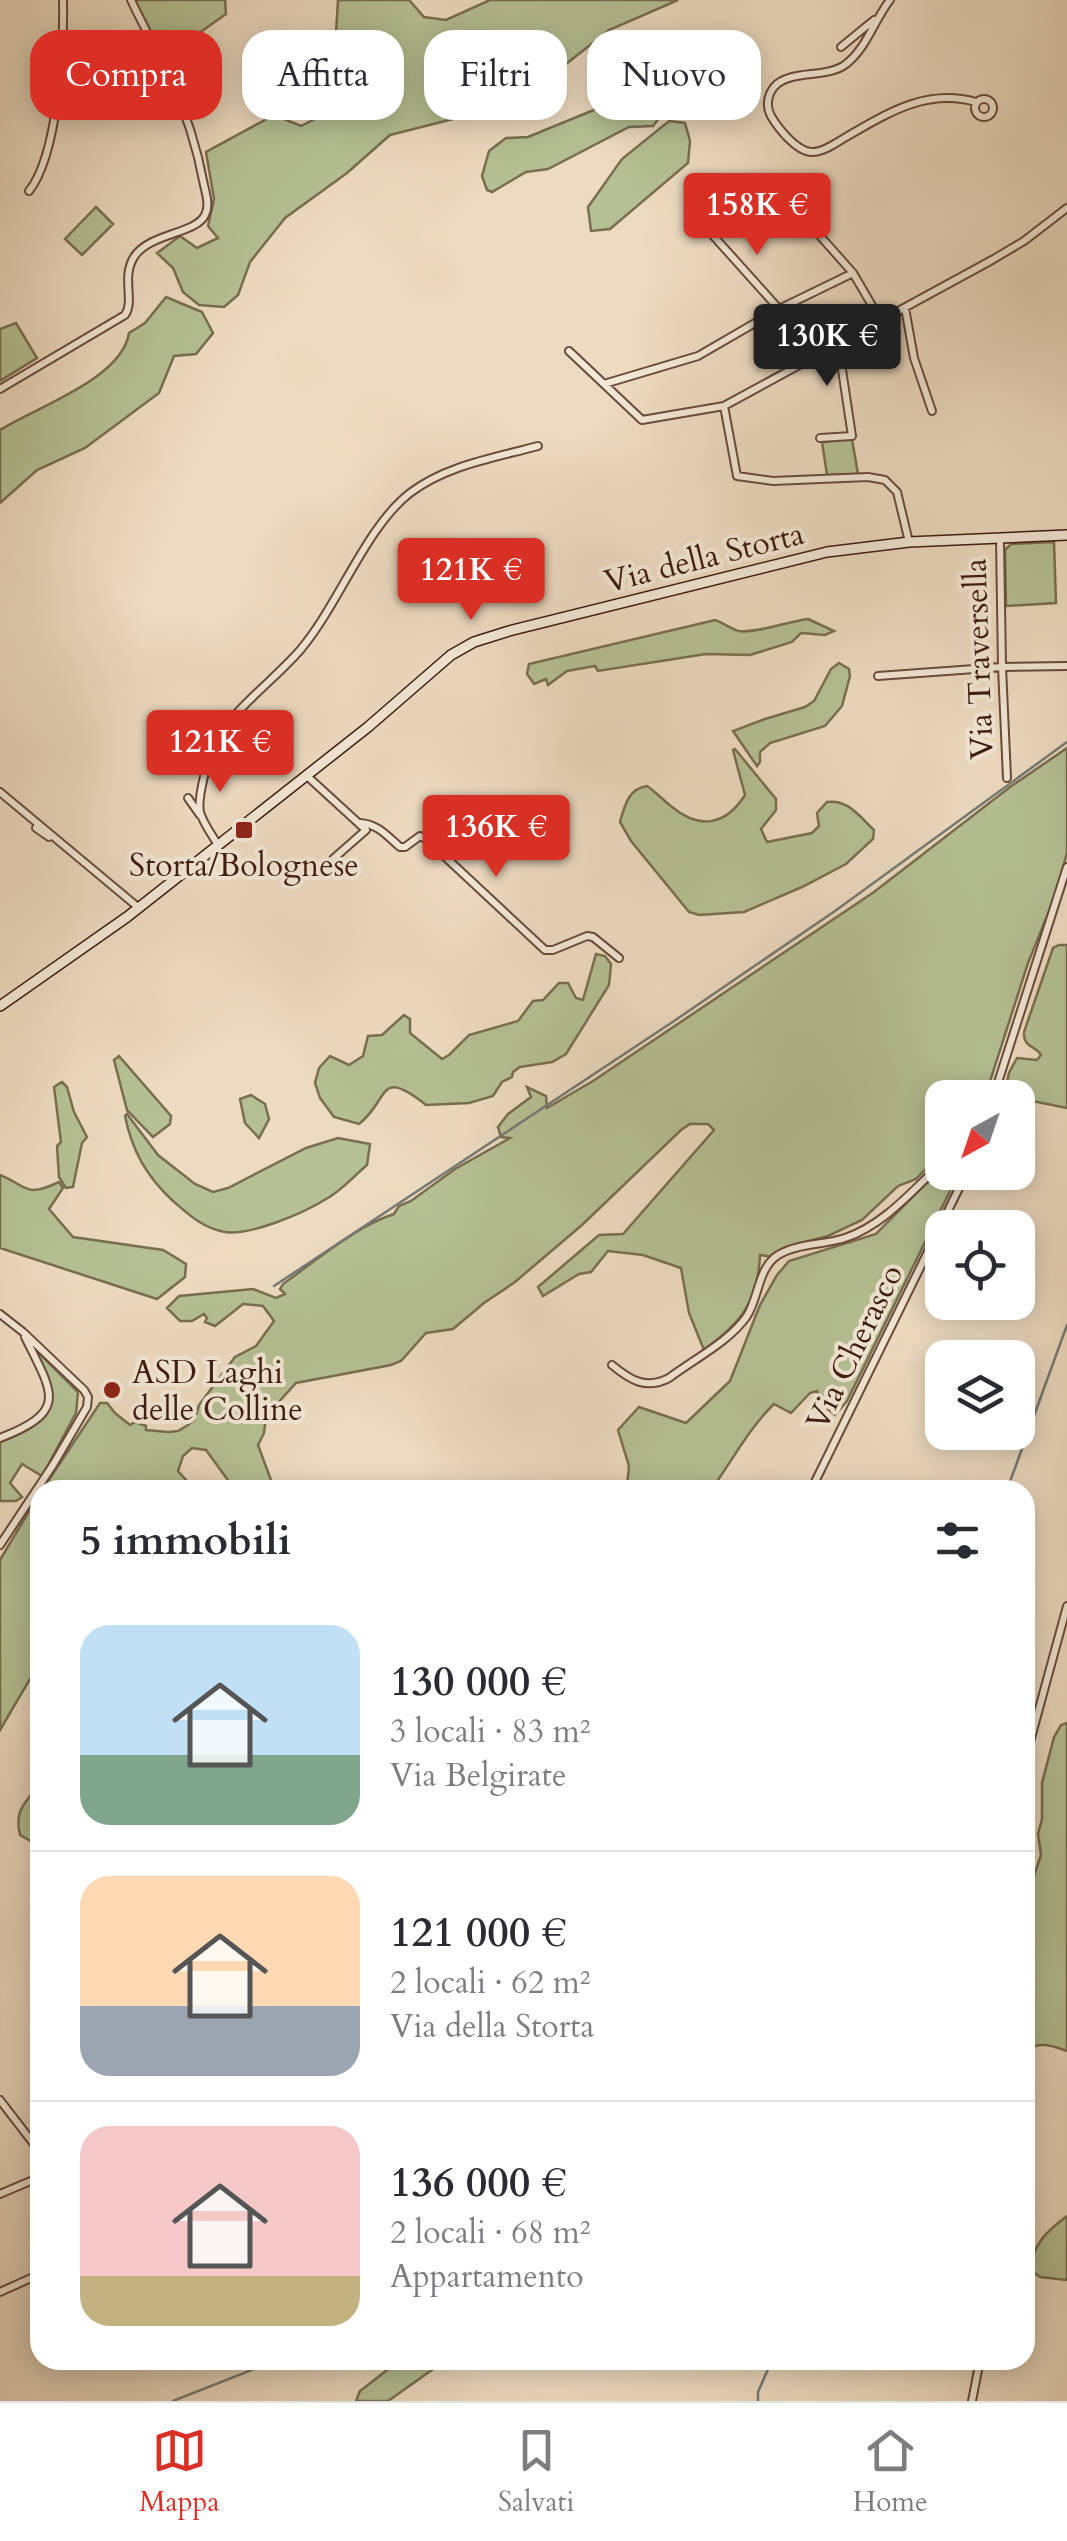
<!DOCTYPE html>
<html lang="it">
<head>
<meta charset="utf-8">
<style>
  :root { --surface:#fff; --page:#f7f7f7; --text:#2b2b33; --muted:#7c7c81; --line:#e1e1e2; --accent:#d93025 }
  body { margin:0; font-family:Cardo,serif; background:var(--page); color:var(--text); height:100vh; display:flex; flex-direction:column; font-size:38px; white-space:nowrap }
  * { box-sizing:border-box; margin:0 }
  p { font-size:32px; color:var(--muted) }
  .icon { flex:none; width:55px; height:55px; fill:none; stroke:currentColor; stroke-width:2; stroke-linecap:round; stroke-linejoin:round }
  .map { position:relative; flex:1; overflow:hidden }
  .panel { position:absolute; left:30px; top:1480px; width:1005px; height:890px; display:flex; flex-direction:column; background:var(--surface); border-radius:30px; box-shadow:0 5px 25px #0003 }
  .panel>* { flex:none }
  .top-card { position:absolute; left:30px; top:30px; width:1008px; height:90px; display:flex; gap:20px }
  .needle { width:65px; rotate:220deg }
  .controls { position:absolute; left:925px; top:1080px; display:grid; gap:20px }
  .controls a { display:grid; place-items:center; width:110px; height:110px; border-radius:20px; background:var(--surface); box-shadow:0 5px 25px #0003; font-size:50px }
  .price { position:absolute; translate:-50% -85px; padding:0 22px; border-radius:10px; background:var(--accent); color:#fff; font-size:32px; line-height:65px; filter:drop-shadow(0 2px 5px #0008) }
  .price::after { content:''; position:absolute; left:50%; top:60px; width:30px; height:22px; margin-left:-15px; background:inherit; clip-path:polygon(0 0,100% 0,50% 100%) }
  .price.selected { background:#222; color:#fff }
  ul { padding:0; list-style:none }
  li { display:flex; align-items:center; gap:30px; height:250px; padding:0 50px }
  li+li { border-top:2px solid var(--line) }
  li span { display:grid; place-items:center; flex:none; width:280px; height:200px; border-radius:30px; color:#555 }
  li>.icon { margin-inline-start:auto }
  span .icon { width:120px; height:120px; fill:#fffc; stroke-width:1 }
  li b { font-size:42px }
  h2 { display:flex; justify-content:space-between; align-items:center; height:120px; padding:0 50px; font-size:42px }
  .pill { padding:0 35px; border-radius:30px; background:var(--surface); box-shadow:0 5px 25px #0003; font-size:35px; line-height:90px }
  .pill.selected { background:var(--accent); color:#fff }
  .tabs { display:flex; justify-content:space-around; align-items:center; height:140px; border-top:2px solid var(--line); background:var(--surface); font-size:28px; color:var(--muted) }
  .tabs a { display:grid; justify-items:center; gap:5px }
  .tabs .selected { color:var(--accent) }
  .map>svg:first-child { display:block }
</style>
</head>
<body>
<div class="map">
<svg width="1067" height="2401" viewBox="0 0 1067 2401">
  <rect width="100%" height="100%" fill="#eddbc1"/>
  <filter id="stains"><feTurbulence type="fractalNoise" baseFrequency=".002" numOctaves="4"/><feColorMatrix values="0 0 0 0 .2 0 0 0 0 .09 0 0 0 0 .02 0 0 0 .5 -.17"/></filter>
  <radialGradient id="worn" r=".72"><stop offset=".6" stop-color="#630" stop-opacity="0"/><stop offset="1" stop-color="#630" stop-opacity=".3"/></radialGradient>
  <path fill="#b5c194" stroke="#796e51" stroke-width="2.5" d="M134,0H225L226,14L171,53L159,49Z
    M338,0H409L424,17L446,20L490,0H678L609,30L537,87L465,116L390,135L347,173L285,218L250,262L238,295L224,307L199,305L183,292L173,268L157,253L180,236L197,248L218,238L208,226L214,199L206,152L274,115L301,126L336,108L346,92L334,65Z
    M633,103L663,113L653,126L629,127L548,169L526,172L492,192L487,190L482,176L489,151L506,138L528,137L601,107Z
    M669,121L685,123L690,141L688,163L610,229L591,231L588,207L622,159Z
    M96,207L113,224L82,255L65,239Z
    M166,297L202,312L213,333L196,354L174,356L159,393L85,448L37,470L0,503V430C36,407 122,379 129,333L145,323Z
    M16,323L37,358L0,381V329Z
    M852,439L858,474L827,475L822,442Z
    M1054,542L1056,603L1006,606L1005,550L1011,544Z
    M808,619L834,631L825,635L801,633L792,642L750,655L706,654L598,671L595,666L567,671L548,685L546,679L534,684L527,674L529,664L715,620C724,623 731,629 739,631C753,634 791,621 808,619Z
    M839,663L849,669L850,676L842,706L825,726L770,743L760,752V762L757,766L733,731L765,719L805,707L814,701L831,669Z
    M1067,748V853L1054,899L1028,963L985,1097L942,1098V1152L916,1179L898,1186L862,1220L828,1236L790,1246L773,1257L760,1255C758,1302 741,1323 704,1350L689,1313L681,1268L643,1255L608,1251L591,1272L579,1274L543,1296L538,1287L599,1235L623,1234L714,1130L708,1124H690L681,1130L582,1225L515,1282L484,1303L453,1329L426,1333L401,1361L391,1365L296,1383L266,1416L264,1433L258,1445L272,1483L283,1490H235L206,1450L192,1448L183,1456L178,1471L195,1490H42L100,1403H107L115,1413L130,1425L135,1422L146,1426V1430L168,1432L178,1431L188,1425L195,1419L199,1405L235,1357L256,1346L274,1321L263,1306L243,1304L215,1326L205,1322L207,1318L204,1314L192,1321H180L167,1308L179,1296L253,1289L276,1298L285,1294L280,1289L283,1284C314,1262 358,1225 394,1214L399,1206L411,1201L455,1169L510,1138L501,1137L498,1127L508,1114L531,1097L527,1087L546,1096L547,1108L593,1081L874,892L1010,787Z
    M735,749L776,799V810L761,829L767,842L812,833L819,826L817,813L827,802C848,799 859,816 874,830L873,839L846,864L802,887L744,912L699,915L689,912L631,841L620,822C625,805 628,789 647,786C657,793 663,800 672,807C700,830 726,825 745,795L733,750Z
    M1059,945H1067V1108L1012,1097L1005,1091L1009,1073L1017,1058L1037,1060L1041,1055C1035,1045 1023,1048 1024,1032L1053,948Z
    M596,954L605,956L611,964L609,985L566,1054L552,1062L520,1067L513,1072L512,1077L502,1082L493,1096L469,1103L426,1105C377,1066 390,1100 359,1124L334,1117L320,1098L315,1083L319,1068L330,1056L349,1065L363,1056L368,1036L382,1035L404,1015L410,1019V1033L442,1059L449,1055L469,1035L518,1021L533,1001L543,1000L559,983H568L576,998L583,1000Z
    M119,1056L171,1116L170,1124L153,1137L127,1110L114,1060Z
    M62,1082L67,1087L74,1112L87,1137L82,1143L73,1187L66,1188L59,1177L57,1146L61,1142L54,1087Z
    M251,1095L265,1104L269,1119L259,1138L245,1123L240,1099Z
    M127,1114L158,1155L195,1184L213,1192L228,1188L306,1148L338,1138L370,1144L367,1165C354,1176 341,1191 326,1199C304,1213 250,1236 225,1232C203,1228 189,1215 173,1201C147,1177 132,1151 125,1116Z
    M942,1167V1172L959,1173L847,1401L835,1415L823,1405L817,1391L810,1393L791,1413L774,1404C749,1428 732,1461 711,1490H629L627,1486L629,1466L618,1430L639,1407L686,1423L730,1381L760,1305L777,1275L789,1261L876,1234Z
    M0,1175C29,1187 25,1198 59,1182L63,1188L49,1209L73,1237L163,1250L186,1264L185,1277L157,1299L0,1248Z
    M37,1351L78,1392L76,1413L42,1476L22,1464L10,1483L22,1497L16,1501H0V1442C54,1422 63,1403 35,1353Z
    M40,1493V1662L0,1730V1560Z
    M1067,1723V2051C1052,2046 1041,2041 1026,2050L1025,1903L1041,1855L1038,1834L1042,1819V1783L1054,1737L1061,1725Z
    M40,1784V1842L34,1843L20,1835C14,1810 25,1803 40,1784Z
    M1067,2216V2280L1040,2277L1029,2269C1035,2242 1046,2232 1067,2216Z
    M400,2360H446L388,2401H356L360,2391Z"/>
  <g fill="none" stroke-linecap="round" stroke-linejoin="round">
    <path stroke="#757a75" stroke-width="2.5" d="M274,1286L674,1021L835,911L1067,742
      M1007,1490L1067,1325
      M173,2401L277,2360
      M758,2401V2392L772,2360"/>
    <g stroke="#694b3b" stroke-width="10">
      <path id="street" d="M890,0C875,19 866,49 846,64C827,79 789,69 774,87C767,96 766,107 771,116C778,128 796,151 811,152C822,153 836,143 846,137C888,113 926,88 976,102
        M841,47L874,20
        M975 108a9 9 0 1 1 18 0a9 9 0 1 1-18 0Z
        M29,191C58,155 64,47 63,0
        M709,231L779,309
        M821,237L853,273L881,321
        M905,308L914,358L932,411
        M569,351L642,420L724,406
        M604,384L698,356L779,309L853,273
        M0,389L125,315C135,300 121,278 134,257C149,233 196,234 205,215C210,206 206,194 204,185C197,147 185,110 169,75C157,50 143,26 131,0
        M820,438L852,436L838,343
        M1000,539L1002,667L1007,778
        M909,542L897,492L885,480L868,477L773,481L737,476L724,406L992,260L1024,241L1067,208
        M878,676L1002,667L1067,666
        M307,776L366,830L333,859
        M0,792L139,908
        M188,798L200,815
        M360,823C378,824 387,836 400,847H405L420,836L426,839L545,950H553L587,936L593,937L619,958
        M36,828L49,837
        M218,845C212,835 203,823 200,812C197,798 208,758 214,745C231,710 276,679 301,649C339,604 366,527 410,493C447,465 494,458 538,446
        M993,1098L1067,867
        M0,1314L23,1332L84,1390L88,1397L87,1407L53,1465L0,1545
        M612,1365C630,1380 646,1390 669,1378C694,1359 729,1342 747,1316C759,1297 758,1268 778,1255C798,1243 824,1245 845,1238C884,1225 913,1190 942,1163
        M0,1438C69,1411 53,1394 25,1337
        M811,1490L967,1172
        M1025,1760L1067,1606
        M0,2100L40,2152
        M0,2194L40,2177
        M0,2292L40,2274
        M972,2401L980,2360"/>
    </g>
    <g stroke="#3d1b0e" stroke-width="12">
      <path id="secondary" d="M0,1006L127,917L368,727L451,655L474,642L509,631L827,552L909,542L1067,535"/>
    </g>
    <use href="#street" stroke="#f3e8d7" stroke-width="6"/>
    <use href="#secondary" stroke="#f3e8d7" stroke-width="9"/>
  </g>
  <g fill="#8f2418" stroke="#f3e8d7" stroke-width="4">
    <rect x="234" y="820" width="20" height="20" rx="5"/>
    <circle cx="112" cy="1390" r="10"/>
  </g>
  <g text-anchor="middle" stroke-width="8" stroke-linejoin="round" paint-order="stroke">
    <g font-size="32" fill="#3d1b0e" stroke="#f3e8d7">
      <text transform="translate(704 557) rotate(-14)" y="11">Via della Storta</text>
      <text transform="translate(978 659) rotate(-92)" y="11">Via Traversella</text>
      <text transform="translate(854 1347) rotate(-64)" y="11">Via Cherasco</text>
    </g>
    <g font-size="32" fill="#3d1b0e" stroke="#f3e8d7">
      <text x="244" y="876">Storta/Bolognese</text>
      <text x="132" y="1383" text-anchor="start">ASD Laghi<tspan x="132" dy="37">delle Colline</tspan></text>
    </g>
  </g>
  <rect width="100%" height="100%" filter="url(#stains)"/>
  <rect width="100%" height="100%" fill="url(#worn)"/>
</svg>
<div class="controls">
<a><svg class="needle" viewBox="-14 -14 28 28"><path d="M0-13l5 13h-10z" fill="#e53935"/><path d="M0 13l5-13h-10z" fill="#7c7c81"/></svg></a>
<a><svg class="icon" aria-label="locate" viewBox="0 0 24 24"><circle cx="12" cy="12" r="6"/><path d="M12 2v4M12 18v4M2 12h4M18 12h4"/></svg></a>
<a><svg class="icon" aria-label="layers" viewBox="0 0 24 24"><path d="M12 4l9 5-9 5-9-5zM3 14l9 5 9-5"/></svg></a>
</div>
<b class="price" style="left:757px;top:258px">158K €</b>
<b class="price selected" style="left:827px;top:389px">130K €</b>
<b class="price" style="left:471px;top:623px">121K €</b>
<b class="price" style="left:220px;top:795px">121K €</b>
<b class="price" style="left:496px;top:880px">136K €</b>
<div class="top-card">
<a class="pill selected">Compra</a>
<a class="pill">Affitta</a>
<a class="pill">Filtri</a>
<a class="pill">Nuovo</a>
</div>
<section class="panel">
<h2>5 immobili<svg class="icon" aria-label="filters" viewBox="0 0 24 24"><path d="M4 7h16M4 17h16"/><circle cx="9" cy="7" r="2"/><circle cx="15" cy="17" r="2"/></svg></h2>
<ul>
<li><span style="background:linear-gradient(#bfe0f5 65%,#7fa58c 0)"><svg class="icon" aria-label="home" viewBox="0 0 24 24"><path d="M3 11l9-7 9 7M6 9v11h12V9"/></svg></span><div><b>130 000 €</b><p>3 locali · 83 m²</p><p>Via Belgirate</p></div></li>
<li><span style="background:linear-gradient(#ffd9b3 65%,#9aa5b1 0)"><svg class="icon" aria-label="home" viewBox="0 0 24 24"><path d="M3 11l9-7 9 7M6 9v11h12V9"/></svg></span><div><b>121 000 €</b><p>2 locali · 62 m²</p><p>Via della Storta</p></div></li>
<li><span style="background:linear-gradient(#f6c9c9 75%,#c2b280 0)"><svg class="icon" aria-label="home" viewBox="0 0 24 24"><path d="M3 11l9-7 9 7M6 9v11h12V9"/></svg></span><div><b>136 000 €</b><p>2 locali · 68 m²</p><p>Appartamento</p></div></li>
</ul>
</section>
</div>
<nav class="tabs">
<a class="selected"><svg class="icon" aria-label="map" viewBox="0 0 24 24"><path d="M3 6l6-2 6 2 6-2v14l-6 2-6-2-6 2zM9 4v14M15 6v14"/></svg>Mappa</a>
<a><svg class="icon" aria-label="saved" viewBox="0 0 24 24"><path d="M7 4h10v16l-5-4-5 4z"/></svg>Salvati</a>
<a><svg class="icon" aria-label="home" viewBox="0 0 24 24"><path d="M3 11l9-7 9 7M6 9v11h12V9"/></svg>Home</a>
</nav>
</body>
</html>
